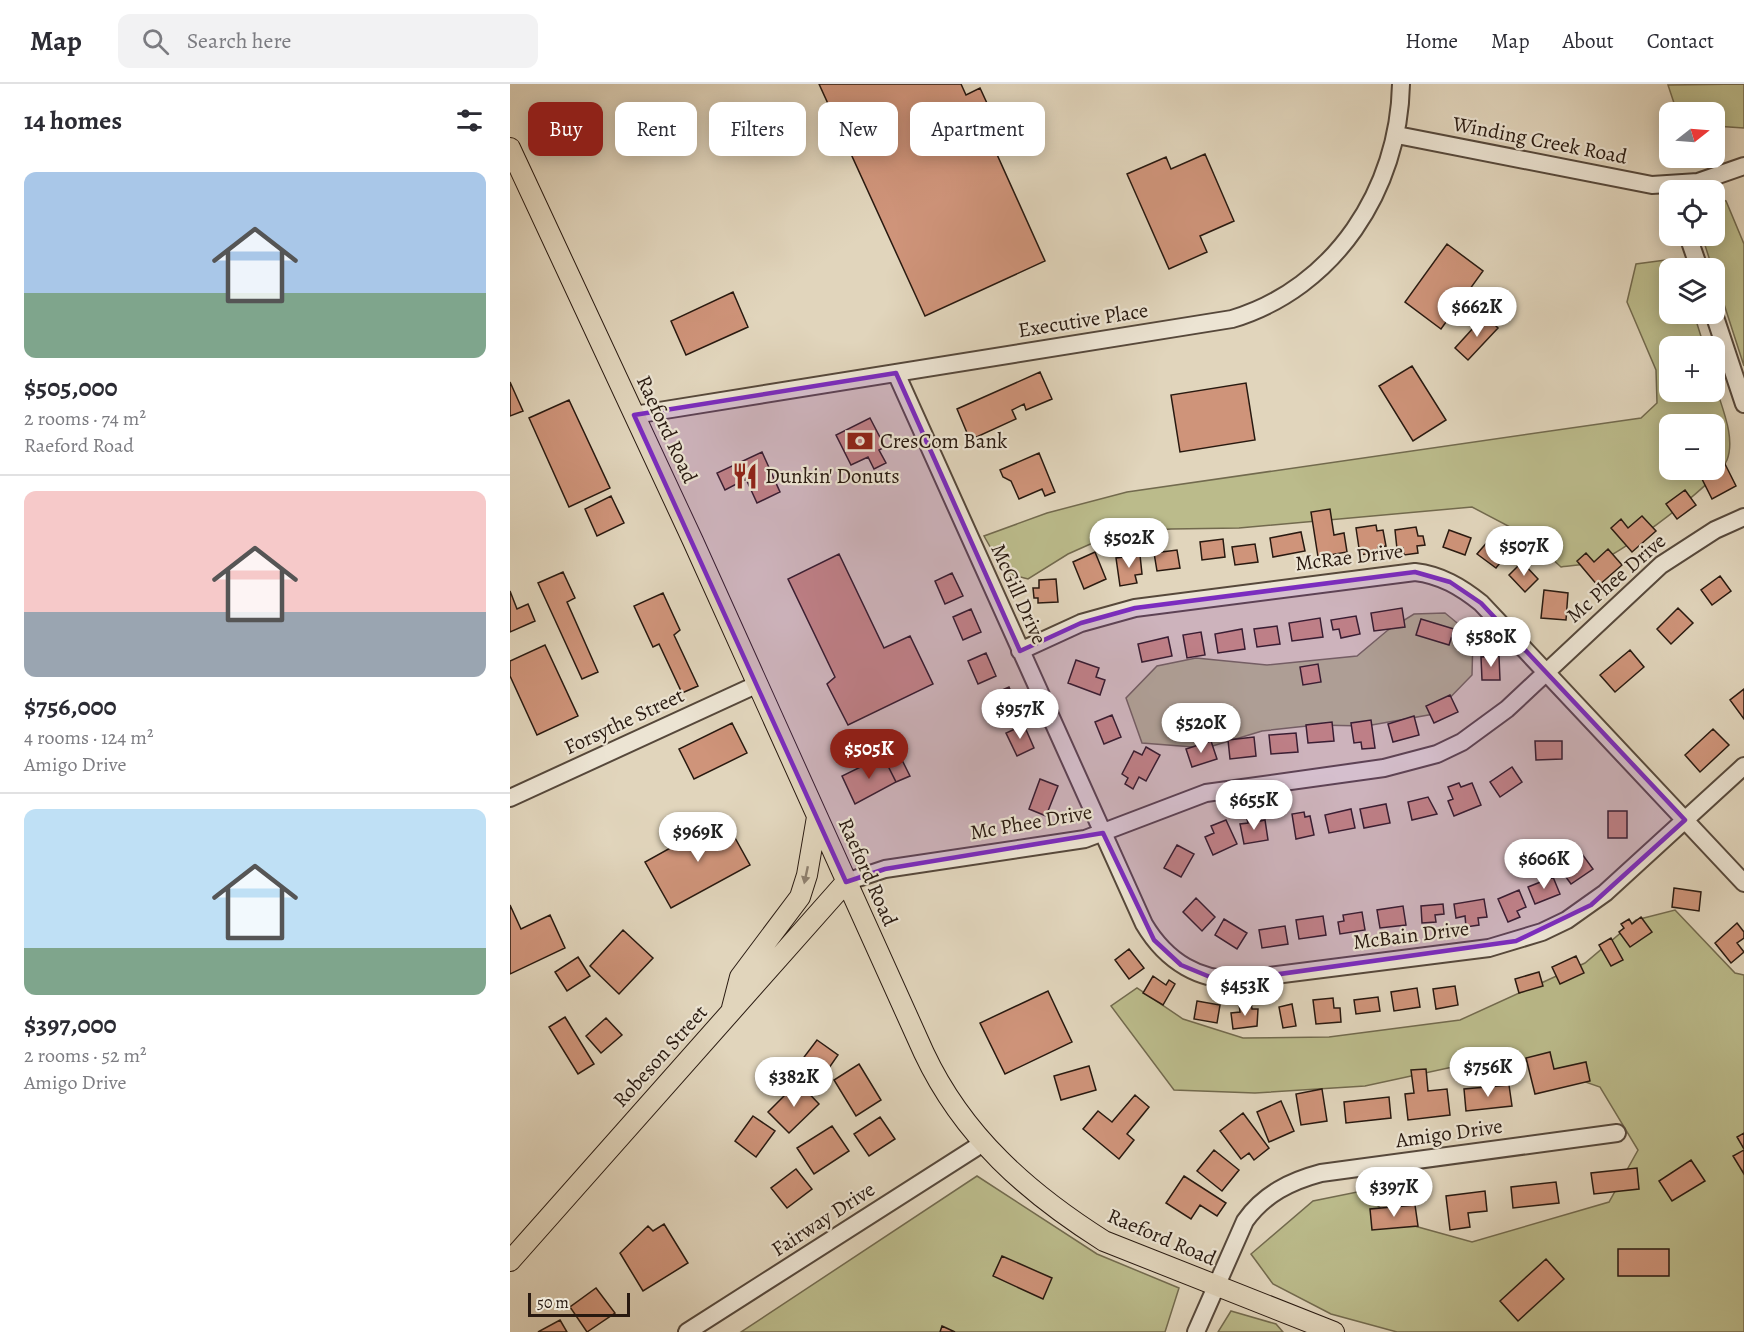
<!DOCTYPE html>
<html lang="en">
<head>
<meta charset="utf-8">
<style>
  :root { --surface:#fff; --page:#f2f2f3; --text:#2b2b33; --muted:#7c7c81; --line:#e1e1e2; --accent:#8f2418 }
  body { margin:0; font-family:Alegreya,serif; background:var(--page); color:var(--text); height:100vh; display:flex; flex-direction:column; font-size:22px; white-space:nowrap }
  * { box-sizing:border-box; margin:0 }
  p { font-size:20px; color:var(--muted) }
  .icon { flex:none; width:33px; height:33px; fill:none; stroke:currentColor; stroke-width:2; stroke-linecap:round; stroke-linejoin:round }
  .map { position:relative; flex:1; overflow:hidden }
  .details { display:flex; flex-direction:column; background:var(--surface); width:510px }
  .details>* { flex:none }
  .top-card { position:absolute; left:18px; top:18px; width:570px; height:54px; display:flex; gap:12px }
  .needle { width:39px; rotate:73deg }
  .buttons { position:absolute; left:1149px; top:18px; display:grid; gap:12px }
  .buttons a { display:grid; place-items:center; width:66px; height:66px; border-radius:12px; background:var(--surface); box-shadow:0 3px 15px #0003; font-size:30px }
  .scale { position:absolute; left:18px; bottom:15px; width:102px; box-sizing:border-box; padding-left:6px; border:3px solid #281910; border-top:0; font-size:16px; line-height:21px; white-space:nowrap; color:#281910; -webkit-text-stroke:4px #ece4d3; paint-order:stroke }
  .price { position:absolute; translate:-50% -51px; padding:0 14px; border-radius:21px; background:#fff; color:#222; font-size:20px; line-height:39px; filter:drop-shadow(0 2px 3px #0008) }
  .price::after { content:''; position:absolute; left:50%; top:36px; width:18px; height:14px; margin-left:-9px; background:inherit; clip-path:polygon(0 0,100% 0,50% 100%) }
  .price.on { background:var(--accent); color:#fff }
  ul { padding:0; list-style:none }
  li { display:grid; align-content:center; gap:12px; height:318px; padding:0 24px }
  li+li { border-top:2px solid var(--line) }
  li span { display:grid; place-items:center; height:186px; border-radius:12px; color:#555 }
  li>.icon { margin-inline-start:auto }
  span .icon { width:108px; height:108px; fill:#fffc; stroke-width:1 }
  li b { font-size:26px }
  h2 { display:flex; justify-content:space-between; align-items:center; height:72px; padding:0 24px; font-size:26px }
  .chip { padding:0 21px; border-radius:12px; background:var(--surface); box-shadow:0 3px 15px #0003; font-size:21px; line-height:54px }
  .chip.on { background:var(--accent); color:#fff }
  header { display:flex; align-items:center; gap:36px; box-sizing:border-box; height:84px; padding:0 30px; background:var(--surface); border-bottom:2px solid var(--line) }
  header strong { font-size:28px }
  nav { display:flex; gap:33px; margin-inline-start:auto; font-size:21px }
  .search { width:420px; height:54px; background:var(--page); display:flex; align-items:center; gap:15px; box-sizing:border-box; padding:0 21px; border-radius:12px; color:var(--muted); font-size:22px }
  main { display:flex; flex:1; min-height:0 }
  .map>svg:first-child { display:block }
</style>
</head>
<body>
<header>
<strong>Map</strong>
<div class="search"><svg class="icon" aria-label="search" viewBox="0 0 24 24"><circle cx="10" cy="10" r="6"/><path d="M15 15l6 6"/></svg>Search here</div>
<nav><a>Home</a><a>Map</a><a>About</a><a>Contact</a></nav>
</header>
<main>
<section class="details">
<h2>14 homes<svg class="icon" aria-label="filters" viewBox="0 0 24 24"><path d="M4 7h16M4 17h16"/><circle cx="9" cy="7" r="2"/><circle cx="15" cy="17" r="2"/></svg></h2>
<ul>
<li><span style="background:linear-gradient(#a9c7e8 65%,#7fa58c 0)"><svg class="icon" aria-label="home" viewBox="0 0 24 24"><path d="M3 11l9-7 9 7M6 9v11h12V9"/></svg></span><div><b>$505,000</b><p>2 rooms · 74 m²</p><p>Raeford Road</p></div></li>
<li><span style="background:linear-gradient(#f6c9c9 65%,#9aa5b1 0)"><svg class="icon" aria-label="home" viewBox="0 0 24 24"><path d="M3 11l9-7 9 7M6 9v11h12V9"/></svg></span><div><b>$756,000</b><p>4 rooms · 124 m²</p><p>Amigo Drive</p></div></li>
<li><span style="background:linear-gradient(#bfe0f5 75%,#7fa58c 0)"><svg class="icon" aria-label="home" viewBox="0 0 24 24"><path d="M3 11l9-7 9 7M6 9v11h12V9"/></svg></span><div><b>$397,000</b><p>2 rooms · 52 m²</p><p>Amigo Drive</p></div></li>
</ul>
</section>
<div class="map">
<svg width="1234" height="1248" viewBox="0 0 1234 1248">
  <rect width="100%" height="100%" fill="#e1d5bc"/>
  <filter id="stains"><feTurbulence type="fractalNoise" baseFrequency=".00333" numOctaves="4"/><feColorMatrix values="0 0 0 0 .2 0 0 0 0 .09 0 0 0 0 .02 0 0 0 .5 -.17"/></filter>
  <radialGradient id="worn" r=".72"><stop offset=".6" stop-color="#630" stop-opacity="0"/><stop offset="1" stop-color="#630" stop-opacity=".3"/></radialGradient>
  <path fill="#bbbb8b" stroke="#726a4e" stroke-width="1.5" fill-rule="evenodd" d="M1234,0V44L1205,42L1204,28H1167L1158,1Z
    M1205,114L1216,117L1234,160V282L1192,152H1204Z
    M1163,175L1167,184H1160V230H1184L1194,262H1160V308H1204L1205,300C1211,322 1226,353 1217,376C1208,398 1110,471 1087,478C1076,481 1063,481 1051,483L1017,452L962,423L729,444L661,445L605,449L558,470L518,495L495,489L474,452L537,429L617,408L1131,334L1147,319L1146,286L1117,218L1126,180ZM1160,340H1204V386H1160Z
    M935,529L963,552L962,591L924,630L856,642L806,641L752,647L696,664L632,659L616,614L647,582L686,574L757,581L847,572L878,546L904,530Z
    M1165,826L1225,889L1234,891V1248H887L821,1230L763,1200L741,1170L803,1117L852,1107L883,1136L962,1158L1099,1118L1128,1066L1090,1003L998,971L855,1002L745,1009L664,1006L601,922L627,904L673,935L733,954L819,953L950,936L1075,879L1126,836Z
    M467,1092L587,1170L669,1204L655,1248H231Z
    M721,1227L766,1240L773,1248H708Z"/>
  <path fill="#cf947a" stroke="#281910" stroke-width="1.5" d="M309,0H451L456,11L470,4L487,41L476,46L535,177L415,232Z
    M695,70L724,137L690,152L697,168L659,185L617,90L656,73L661,85Z
    M937,160L973,187L931,245L895,218Z
    M223,208L238,243L176,271L161,237Z
    M975,231L988,244L958,276L945,264Z
    M902,282L936,336L903,357L869,302Z
    M530,288L542,315L516,326L514,320L502,326L506,335L460,356L447,325Z
    M0,298L13,327L0,332Z
    M736,299L745,356L670,368L661,311Z
    M59,316L100,404L59,423L19,334Z
    M360,334L375,363L369,366L376,379L364,385L358,373L341,381L326,351Z
    M252,368L270,408L247,419L236,395L215,406L207,389Z
    M529,369L545,408L535,412L532,405L509,415L501,397L493,393L490,386Z
    M1215,380L1226,402L1202,415L1191,393Z
    M1175,406L1186,421L1167,435L1156,420Z
    M101,412L114,439L87,452L75,425Z
    M820,425L824,451L834,449L837,468L808,473L801,428Z
    M1132,432L1146,447L1122,468L1101,444L1111,435L1118,444Z
    M866,441L867,447L873,446L876,462L868,463L869,468L850,471L846,444Z
    M906,443L908,452H913L915,461L907,462L908,469L894,471L893,464L887,465L885,446Z
    M939,446L961,454L955,471L933,463Z
    M791,448L795,467L763,473L760,454Z
    M713,455L715,473L692,476L690,458Z
    M979,456L997,470L986,484L967,470Z
    M745,460L748,478L725,481L722,463Z
    M1098,465L1112,481L1088,502L1067,477L1076,469L1084,478Z
    M667,466L670,484L647,487L644,469Z
    M585,468L596,495L574,505L563,478Z
    M329,470L374,564L400,552L423,600L338,641L317,600L325,593L278,495Z
    M630,471L632,490L625,491L627,499L610,502L606,474Z
    M1012,478L1028,495L1015,508L999,491Z
    M53,488L65,514L57,518L88,588L72,595L28,499Z
    M442,489L453,512L435,520L425,497Z
    M1210,492L1221,507L1202,521L1191,506Z
    M546,495L548,518L528,519V514H524L523,504H529V496Z
    M1034,506L1058,509L1056,536L1031,534Z
    M0,507L7,525L18,520L25,537L0,548Z
    M153,509L170,546L164,551L188,602L172,609L149,560L143,563L124,522Z
    M892,524L895,543L864,547L861,529Z
    M1168,524L1183,539L1161,560L1147,545Z
    M461,525L471,548L453,556L443,533Z
    M846,532L850,550L831,554L829,545L823,546L821,536Z
    M810,534L813,553L782,557L779,539Z
    M911,535L944,545L939,561L906,551Z
    M767,542L770,560L747,563L744,545Z
    M732,545L735,565L708,569L705,550Z
    M691,548L695,571L677,574L673,551Z
    M658,553L662,572L632,578L628,560Z
    M35,561L68,632L27,651L0,592V577Z
    M1120,566L1134,583L1105,608L1090,591Z
    M476,569L486,592L468,600L458,577Z
    M989,572L990,596H972L971,573Z
    M566,576L589,584L586,593L595,596L590,611L558,599Z
    M808,580L811,598L793,601L790,583Z
    M499,603L509,627L491,634L481,611Z
    M1234,605V635L1220,616Z
    M940,611L948,628L924,639L916,622Z
    M602,631L611,653L594,660L585,638Z
    M904,632L909,651L883,658L878,640Z
    M861,636L865,664L852,665L851,658L844,659L841,639Z
    M822,638L824,657L798,659L796,641Z
    M222,639L237,669L184,695L169,665Z
    M514,641L524,664L507,672L496,649Z
    M1203,645L1219,661L1190,688L1175,671Z
    M786,649L788,668L761,670L759,651Z
    M744,653L746,672L720,675L718,656Z
    M701,657L707,675L682,683L676,665Z
    M1025,657H1052V675L1026,676Z
    M636,663L650,671L636,697L629,693L623,705L615,700L618,694L612,690L624,667L632,671Z
    M387,666L400,692L386,698L373,672Z
    M373,672L386,698L345,720L332,692Z
    M1002,683L1012,698L990,713L980,698Z
    M530,695L548,702L536,732L519,725Z
    M949,699L951,703L962,699L971,721L944,732L938,717L943,715L938,703Z
    M918,713L927,730L902,736L898,718Z
    M876,720L880,739L854,744L850,725Z
    M841,725L845,744L819,749L815,731Z
    M1098,727H1117V754H1098Z
    M794,728L795,733L800,732L804,751L786,755L782,730Z
    M749,732L750,737L755,736L758,756L734,760L730,740L738,739L737,735Z
    M214,734L240,781L161,824L135,778Z
    M716,736L727,760L703,771L695,753L704,749L701,742Z
    M667,761L684,770L671,793L654,784Z
    M1072,770L1083,785L1061,800L1050,785Z
    M1043,793L1050,810L1025,820L1018,803Z
    M1164,804L1191,808L1189,827L1162,823Z
    M1009,806L1016,823L1007,827L1010,833L998,838L988,815Z
    M686,814L705,833L692,847L673,828Z
    M974,815L977,833L968,834L969,841L956,843L955,832L946,834L944,820Z
    M933,820L934,830L925,831L926,838L912,839L911,822Z
    M0,821L11,845L40,831L55,864L0,890Z
    M893,822L896,841L870,844L867,826Z
    M852,828L855,846L830,850L828,838L834,837L833,831Z
    M813,832L816,851L789,855L786,836Z
    M1131,833L1142,848L1120,863L1109,848L1114,844L1111,840L1119,835L1122,840Z
    M714,835L737,849L727,865L705,851Z
    M1227,839L1234,848V854L1227,859L1234,868L1221,879L1205,859Z
    M775,842L778,860L752,864L749,846Z
    M113,846L143,874L109,910L80,882Z
    M1101,854L1113,876L1101,882L1089,861Z
    M619,865L634,884L619,895L605,876Z
    M1066,872L1074,889L1050,900L1042,883Z
    M68,873L80,892L57,907L45,888Z
    M1029,888L1033,902L1009,909L1005,895Z
    M643,892L656,901L659,896L665,900L653,921L633,909Z
    M945,902L948,921L926,925L923,905Z
    M907,904L910,923L884,927L881,908Z
    M538,907L562,958L495,990L470,939Z
    M868,913L870,927L846,930L844,916Z
    M823,914L824,924H830L831,938L806,940L803,916Z
    M687,917L710,921L707,939L684,935Z
    M741,918L742,925H748L747,942L723,945L721,929L730,928L729,920Z
    M782,920L786,942L773,944L769,923Z
    M55,933L84,980L68,990L39,943Z
    M96,934L112,951L91,969L76,952Z
    M307,956L328,971L310,997L288,981Z
    M1040,968L1044,985L1076,978L1080,997L1025,1010L1016,974Z
    M349,980L371,1016L346,1032L324,996Z
    M579,982L586,1006L551,1016L544,992Z
    M916,985L918,1007L937,1005L940,1031L898,1036L895,1010L904,1009L901,986Z
    M288,998L309,1020L279,1049L258,1028Z
    M999,1001L1002,1022L956,1027L954,1005Z
    M812,1005L817,1037L791,1041L786,1010Z
    M625,1011L639,1023L617,1050L624,1056L609,1075L573,1045L588,1027L602,1038Z
    M879,1013L881,1034L836,1039L834,1018Z
    M771,1017L784,1047L759,1058L747,1028Z
    M733,1029L759,1064L744,1076L739,1069L731,1075L710,1047Z
    M243,1032L265,1047L246,1073L225,1057Z
    M370,1033L385,1055L359,1072L344,1050Z
    M322,1042L339,1067L304,1090L287,1064Z
    M1234,1049V1065L1227,1053Z
    M704,1066L729,1086L712,1107L687,1087Z
    M1234,1066V1090L1223,1072Z
    M1181,1076L1195,1097L1162,1117L1149,1097Z
    M1127,1084L1129,1105L1084,1110L1081,1089Z
    M286,1085L302,1105L277,1124L261,1104Z
    M674,1092L716,1119L707,1132L690,1121L681,1135L656,1119Z
    M1046,1098L1049,1119L1003,1124L1001,1103Z
    M975,1107L977,1127L958,1129L960,1143L940,1146L936,1112Z
    M905,1121L908,1142L862,1146L860,1125Z
    M154,1140L178,1179L133,1207L110,1169L138,1142L143,1147Z
    M1108,1165H1159V1192H1108Z
    M492,1172L542,1194L533,1215L483,1192Z
    M1036,1175L1054,1195L1008,1237L990,1217Z
    M86,1204L105,1229L77,1248L60,1223Z
    M50,1236L57,1248H28Z
    M432,1242L445,1248H430Z"/>
  <g fill="none" stroke-linecap="round" stroke-linejoin="round">
    <g stroke="#56483b" stroke-width="20">
      <path id="minor" d="M887,51L1142,101L1188,98L1234,82
        M1178,152L1189,184
        M1204,230L1234,320
        M386,289L634,840C656,877 690,899 734,895L979,864L1032,848L1057,836L1095,809L1234,682
        M124,331L722,235C825,204 889,105 891,0
        M510,567L571,539L625,524L905,488C931,491 951,503 971,519L1234,799
        M0,714L248,600
        M336,798L375,785L575,755L696,709L874,684L927,670L952,658L997,625L1151,481L1205,446L1234,433
        M177,1248L473,1059
        M686,1248L735,1137C754,1110 781,1097 811,1089L1107,1049"/>
    </g>
    <g stroke="#281910" stroke-width="22">
      <path id="major" d="M0,64L183,457L414,969C453,1052 518,1109 594,1157L824,1248
        M222,924L230,893L290,813L297,791L307,733
        M0,1177L336,798"/>
    </g>
    <use href="#minor" stroke="#ece4d3" stroke-width="16"/>
    <use href="#major" stroke="#e1d5bc" stroke-width="20"/>
  </g>
  <defs><path id="oneway-solid" d="M-6-.8H1V-3.2L6.5 0L1 3.2V.8H-6Z" transform="scale(1.5)"/></defs>
  <use fill="#8e806f" href="#oneway-solid" transform="translate(296 791) rotate(102)"/>
  <path fill="#7b2cbf" fill-opacity="0.2" stroke="#7b2cbf" stroke-width="4.5" stroke-linejoin="round" d="M386,289L510,567L571,539L625,524L905,488L940,498L971,519L1175,736L1081,821L1006,857L734,895H705L671,881L644,856L593,749L375,785L336,798L124,331Z"/>
  <defs>
    <g id="bank-bare" transform="scale(2.07)"><path d="M-6-4H6V4H-6ZM0-2.3a2.3 2.3 0 1 0 0 4.6a2.3 2.3 0 1 0 0-4.6Z" fill="#8f2418" stroke="#ece4d3" stroke-width="2.5" paint-order="stroke"/></g>
    <g id="restaurant-bare" transform="scale(2.07)"><path d="M-5-6h1v4h1v-4h1v4h1v-4h1v5L-1.5 .5V6h-2V.5L-5-1ZM5-6V6H3V1.5H1.5Q1.5-4 5-6Z" fill="#8f2418" stroke="#ece4d3" stroke-width="2.5" paint-order="stroke"/></g>
  </defs>
  <g fill-rule="evenodd">
    <use href="#bank-bare" x="350" y="357"/>
    <use href="#restaurant-bare" x="235" y="392"/>
  </g>
  <g text-anchor="middle" stroke-width="4.5" stroke-linejoin="round" paint-order="stroke">
    <g font-size="21" fill="#281910" stroke="#ece4d3">
      <text transform="translate(1030 56) rotate(11)" y="7">Winding Creek Road</text>
      <text transform="translate(573 236) rotate(-9)" y="7">Executive Place</text>
      <text transform="translate(157 345) rotate(65)" y="7">Raeford Road</text>
      <text transform="translate(839 473) rotate(-7)" y="7">McRae Drive</text>
      <text transform="translate(1106 494) rotate(-41)" y="7">Mc Phee Drive</text>
      <text transform="translate(509 510) rotate(66)" y="7">McGill Drive</text>
      <text transform="translate(114 637) rotate(-25)" y="7">Forsythe Street</text>
      <text transform="translate(521 738) rotate(-10)" y="7">Mc Phee Drive</text>
      <text transform="translate(358 788) rotate(66)" y="7">Raeford Road</text>
      <text transform="translate(901 851) rotate(-7)" y="7">McBain Drive</text>
      <text transform="translate(150 972) rotate(-48)" y="7">Robeson Street</text>
      <text transform="translate(939 1049) rotate(-8)" y="7">Amigo Drive</text>
      <text transform="translate(313 1135) rotate(-33)" y="7">Fairway Drive</text>
      <text transform="translate(652 1153) rotate(23)" y="7">Raeford Road</text>
    </g>
    <g font-size="21" fill="#281910" stroke="#ece4d3" text-anchor="start">
      <text x="370" y="364">CresCom Bank</text>
      <text x="255" y="399">Dunkin' Donuts</text>
    </g>
  </g>
  <rect width="100%" height="100%" filter="url(#stains)"/>
  <rect width="100%" height="100%" fill="url(#worn)"/>
</svg>
<div class="buttons">
<a><svg class="needle" viewBox="-14 -14 28 28"><path d="M0-13l5 13h-10z" fill="#e53935"/><path d="M0 13l5-13h-10z" fill="#7c7c81"/></svg></a>
<a><svg class="icon" aria-label="locate" viewBox="0 0 24 24"><circle cx="12" cy="12" r="6"/><path d="M12 2v4M12 18v4M2 12h4M18 12h4"/></svg></a>
<a><svg class="icon" aria-label="layers" viewBox="0 0 24 24"><path d="M12 4l9 5-9 5-9-5zM3 14l9 5 9-5"/></svg></a>
<a>+</a>
<a>−</a>
</div>
<div class="scale">50 m</div>
<b class="price" style="left:967px;top:254px">$662K</b>
<b class="price" style="left:619px;top:485px">$502K</b>
<b class="price" style="left:1014px;top:493px">$507K</b>
<b class="price" style="left:981px;top:584px">$580K</b>
<b class="price" style="left:510px;top:656px">$957K</b>
<b class="price" style="left:691px;top:670px">$520K</b>
<b class="price on" style="left:359px;top:696px">$505K</b>
<b class="price" style="left:744px;top:747px">$655K</b>
<b class="price" style="left:188px;top:779px">$969K</b>
<b class="price" style="left:1034px;top:806px">$606K</b>
<b class="price" style="left:735px;top:933px">$453K</b>
<b class="price" style="left:978px;top:1014px">$756K</b>
<b class="price" style="left:284px;top:1024px">$382K</b>
<b class="price" style="left:884px;top:1134px">$397K</b>
<div class="top-card">
<a class="chip on">Buy</a>
<a class="chip">Rent</a>
<a class="chip">Filters</a>
<a class="chip">New</a>
<a class="chip">Apartment</a>
</div>
</div>
</main>
</body>
</html>
